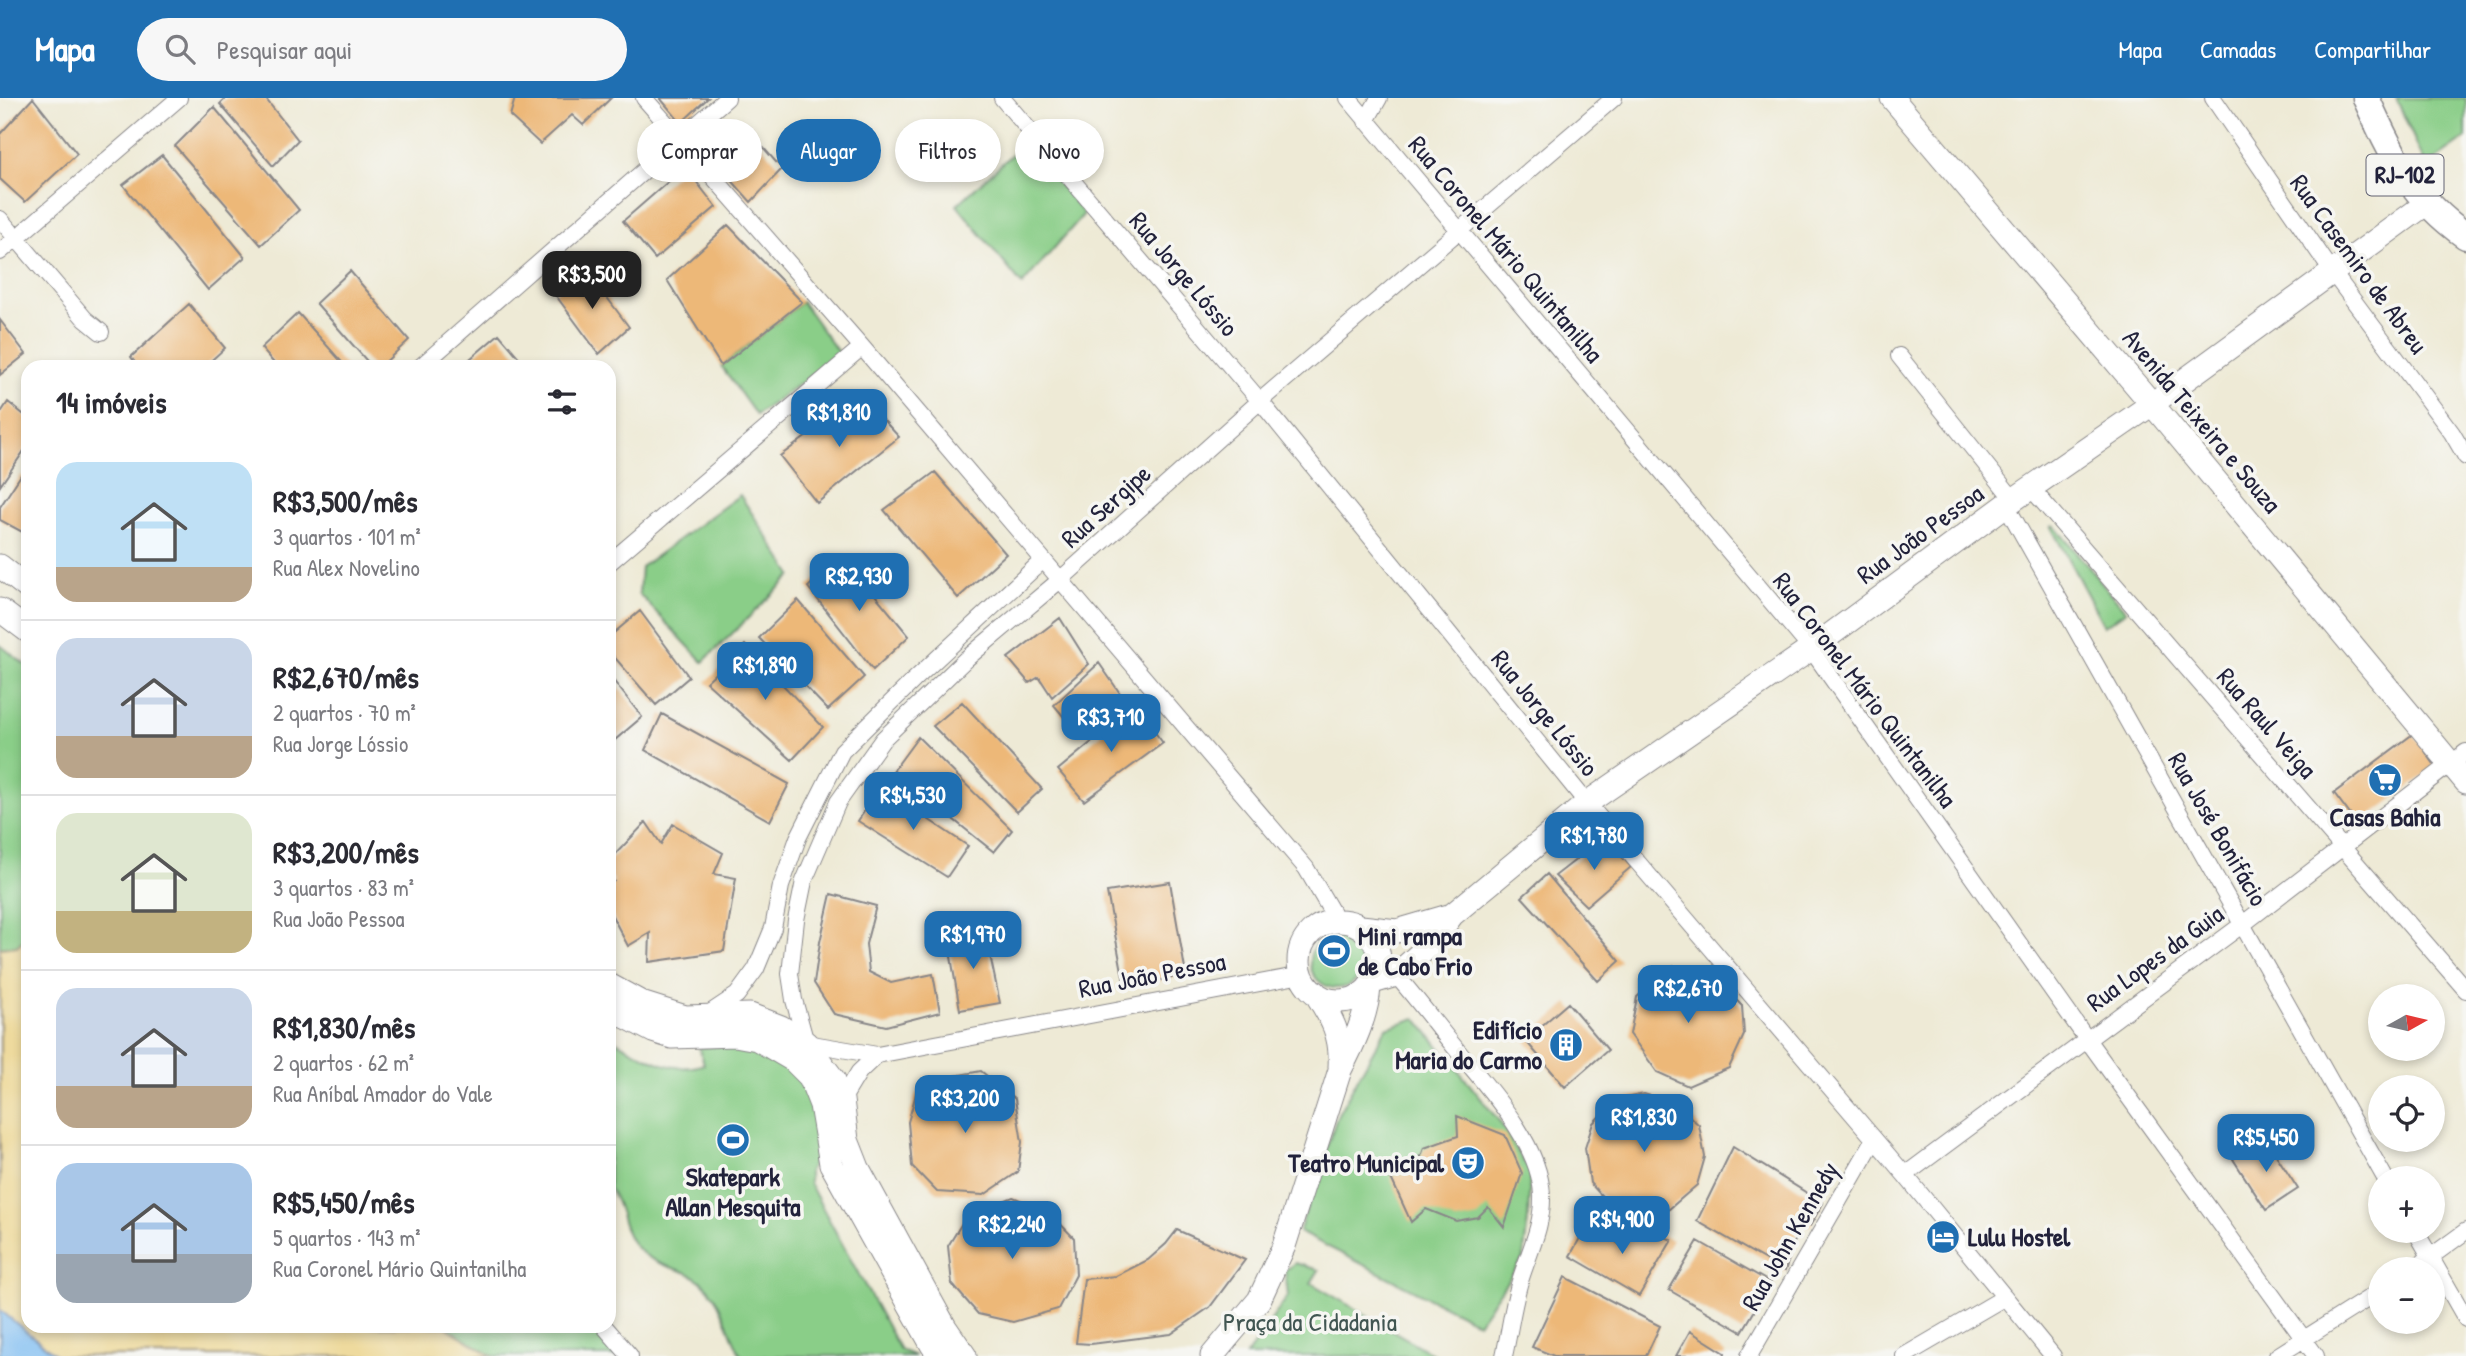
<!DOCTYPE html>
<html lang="pt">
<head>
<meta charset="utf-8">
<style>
  :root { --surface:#fff; --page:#f7f7f7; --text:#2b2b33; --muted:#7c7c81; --line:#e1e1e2; --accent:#1f6fb2 }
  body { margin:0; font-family:"Patrick Hand",sans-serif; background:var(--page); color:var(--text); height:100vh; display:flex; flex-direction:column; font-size:26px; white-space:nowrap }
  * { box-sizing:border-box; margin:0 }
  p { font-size:23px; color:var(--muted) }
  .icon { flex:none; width:38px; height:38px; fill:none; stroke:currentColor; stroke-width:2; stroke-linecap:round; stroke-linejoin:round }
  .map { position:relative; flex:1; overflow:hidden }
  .drawer { position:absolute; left:21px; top:262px; width:595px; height:973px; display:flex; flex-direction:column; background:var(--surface); border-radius:21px; box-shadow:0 4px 10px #0003 }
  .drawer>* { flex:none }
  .hud { position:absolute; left:637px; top:21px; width:665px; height:63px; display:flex; gap:14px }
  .needle { width:46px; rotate:82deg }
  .fabs { position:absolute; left:2368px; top:886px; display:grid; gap:14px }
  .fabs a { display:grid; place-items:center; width:77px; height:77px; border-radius:50%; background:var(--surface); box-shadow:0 4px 10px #0003; font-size:35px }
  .price { position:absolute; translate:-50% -60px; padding:0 16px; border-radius:14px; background:var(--accent); color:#fff; font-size:23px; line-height:46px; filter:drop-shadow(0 2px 4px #0008) }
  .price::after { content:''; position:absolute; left:50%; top:42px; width:21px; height:16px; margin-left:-10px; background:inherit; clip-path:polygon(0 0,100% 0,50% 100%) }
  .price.on { background:#222; color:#fff }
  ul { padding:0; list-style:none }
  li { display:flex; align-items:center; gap:21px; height:175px; padding:0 35px }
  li+li { border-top:2px solid var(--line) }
  li span { display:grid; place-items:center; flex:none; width:196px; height:140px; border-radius:21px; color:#555 }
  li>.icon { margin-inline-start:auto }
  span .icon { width:84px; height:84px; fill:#fffc; stroke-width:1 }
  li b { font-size:30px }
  h2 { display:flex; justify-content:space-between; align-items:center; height:84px; padding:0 35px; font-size:30px }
  .chip { padding:0 24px; border-radius:32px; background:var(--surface); box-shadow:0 4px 10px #0003; font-size:24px; line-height:63px }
  .chip.on { background:var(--accent); color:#fff }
  header { display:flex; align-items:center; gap:42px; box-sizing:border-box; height:98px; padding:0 35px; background:var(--accent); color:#fff }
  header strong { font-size:33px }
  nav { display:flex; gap:38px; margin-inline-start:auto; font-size:24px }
  .search { width:490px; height:63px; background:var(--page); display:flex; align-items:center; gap:18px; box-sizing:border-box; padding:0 24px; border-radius:38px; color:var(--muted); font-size:26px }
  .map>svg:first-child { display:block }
</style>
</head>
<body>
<header>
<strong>Mapa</strong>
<div class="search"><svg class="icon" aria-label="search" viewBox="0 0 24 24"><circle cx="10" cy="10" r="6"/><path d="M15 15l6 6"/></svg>Pesquisar aqui</div>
<nav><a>Mapa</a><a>Camadas</a><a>Compartilhar</a></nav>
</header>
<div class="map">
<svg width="2466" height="1258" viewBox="0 0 2466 1258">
  <rect width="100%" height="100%" fill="#f6f6f2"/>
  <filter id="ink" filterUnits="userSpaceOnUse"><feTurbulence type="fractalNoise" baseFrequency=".0143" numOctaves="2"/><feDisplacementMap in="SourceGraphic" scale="14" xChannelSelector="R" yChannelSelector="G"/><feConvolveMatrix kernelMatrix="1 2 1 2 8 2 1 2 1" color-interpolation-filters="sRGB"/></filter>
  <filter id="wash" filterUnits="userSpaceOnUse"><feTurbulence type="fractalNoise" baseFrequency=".00686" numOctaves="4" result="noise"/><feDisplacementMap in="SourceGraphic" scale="28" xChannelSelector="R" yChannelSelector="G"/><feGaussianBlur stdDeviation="1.57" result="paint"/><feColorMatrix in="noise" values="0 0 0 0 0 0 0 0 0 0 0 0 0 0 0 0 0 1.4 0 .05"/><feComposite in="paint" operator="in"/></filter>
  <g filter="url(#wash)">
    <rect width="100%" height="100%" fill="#eeead6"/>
    <path fill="#8ace88" stroke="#567862" stroke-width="2" d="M2396,0H2466V40L2426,68Z
      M1025,44L1084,116L1022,187L957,107Z
      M802,204L840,257L756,317L721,268Z
      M740,397L792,477L703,564L639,496L641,469Z
      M2054,428L2126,513L2104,528L2051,429Z
      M0,547L28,569V838L17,848L0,850Z
      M1310 863a27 27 0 1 1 54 0a27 27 0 1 1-54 0Z
      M1416,920L1500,1024L1530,1074L1528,1122L1523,1161L1478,1225L1299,1134L1338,1016L1386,930Z
      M609,939C637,954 671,979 704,966L699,950L725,947L749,949L790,971L804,989L814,1013L818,1056L809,1073V1085L900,1252L915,1258H741C726,1229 720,1187 685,1174C667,1168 651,1164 637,1150C621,1134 623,1108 609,1090Z
      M1295,1165L1319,1172L1311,1185L1436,1258H1246L1288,1198L1285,1172Z
      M446,1229H604L631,1258H492Z"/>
    <path fill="#eeda9e" stroke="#887e6c" stroke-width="2" d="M28,838V1228L446,1229L492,1258H0V850L17,848Z"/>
    <path fill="#7fbdf3" stroke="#507097" stroke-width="2" d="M0,1212L57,1258H0Z"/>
    <g id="blocks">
      <path fill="#edb878" d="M33,0L77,56L25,104L0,81V36Z
        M226,0H265L298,42L273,68L220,6Z
        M515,0H611L583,27L572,17L540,46L510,18Z
        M660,0H708L681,25Z
        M214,9L299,112L261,147L175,48Z
        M749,33L782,71L751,104L711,59Z
        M162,57L245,159L208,192L123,87Z
        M685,69L716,109L655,161L623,123Z
        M728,127L802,204L721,268L667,182Z
        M585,170L629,229L599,256L554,195Z
        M350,173L409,242L379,270H373L316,205Z
        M189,206L225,250L203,270H139L131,259Z
        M298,215L347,270H278L261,250Z
        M0,222L26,256L0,277Z
        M499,236L528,270H465L463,267Z
        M861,298L899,339L817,405L780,358Z
        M8,304L28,320V347L0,388V316Z
        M935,374L1006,456L958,500L884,412Z
        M21,377L28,383V437L0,422V409Z
        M843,458L909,538L873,572L808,489Z
        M798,502L864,579L828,612L759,540Z
        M640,513L689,579L656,607L609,553V539Z
        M1060,520L1089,566L1052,599L1039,579L1029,585L1008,560Z
        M745,547L823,629L792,662L706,584Z
        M1099,565L1124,601L1079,637L1054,607Z
        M609,577L642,619L609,647Z
        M962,604L1042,691L1017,714L933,628Z
        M1135,608L1163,645L1084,703L1058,672Z
        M662,616L789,686L770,723L645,652Z
        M2413,636L2436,669L2358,727L2334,695Z
        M918,639L1012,732L994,754L893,673Z
        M880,689L968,748L947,779L858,723Z
        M646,724L661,746L673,726L723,755L714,776L736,780L724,853L649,864L650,835L628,848L609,812V787L614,783L609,775V763Z
        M1605,739L1631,769L1586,808L1555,778Z
        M1547,776L1620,863L1598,883L1522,799Z
        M1170,784L1186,877L1125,889L1107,794Z
        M831,796L876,808L866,846L869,874L891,885L933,876L940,914L886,928L834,916L814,885L820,844Z
        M985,833L1000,905L960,912L948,841Z
        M1673,868L1709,874L1742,908L1744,937L1729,970L1688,988L1657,974L1630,936L1637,899Z
        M1568,905L1608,952L1565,989L1525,942Z
        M981,973L1015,1001L1022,1044L1018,1074L984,1097L937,1094L912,1068L908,1024L916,996L948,979Z
        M1644,996L1676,1006L1699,1027L1705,1059L1697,1087L1668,1112L1642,1117L1611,1108L1590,1085L1585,1050L1593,1025L1615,1002Z
        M1457,1018L1505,1037L1522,1075L1504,1129L1488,1109L1478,1119L1456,1123L1426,1111L1411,1124L1390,1078L1415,1075L1424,1050L1458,1038Z
        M2265,1040L2298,1091L2266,1112L2233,1061Z
        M1733,1049L1823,1105L1810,1128L1800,1126L1785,1173L1697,1123Z
        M1013,1099L1049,1114L1074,1140L1076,1177L1058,1211L1013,1224L978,1216L952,1186L948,1148L967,1117Z
        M1589,1124L1620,1147L1637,1127L1672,1142L1639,1198L1570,1158Z
        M1177,1132L1245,1162L1210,1209L1171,1236L1091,1246L1076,1245L1084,1181L1116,1178L1148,1162L1166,1146Z
        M1698,1143L1771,1185L1742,1234L1669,1192Z
        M1565,1179L1660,1228L1646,1258H1554L1532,1249Z
        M1690,1233L1725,1255L1724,1258H1676Z"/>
    </g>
  </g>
  <g filter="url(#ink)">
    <use href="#blocks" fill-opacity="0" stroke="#888688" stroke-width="2"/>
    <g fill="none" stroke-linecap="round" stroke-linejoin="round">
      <g stroke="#888688" stroke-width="18">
        <path id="street" d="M644,0L862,249L1306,770L1337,823
          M1002,0L1260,303L1587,705L1905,1077L2053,1258
          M1348,0L1811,551L2086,940L2316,1258
          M2213,0L2333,175L2452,335L2466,359
          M1366,23L1379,0
          M0,121L85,221L101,234
          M0,154L179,0
          M1899,258L2014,402
          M419,270L727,0
          M2031,390L2466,892
          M2006,407L2385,1080
          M609,465L862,249
          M1302,877L877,957L806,945L794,902L790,876L796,822L804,783L838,704L883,641L966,561L1060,482L1260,303L1614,0
          M1396,877C1417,901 1436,927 1457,952C1488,990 1540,1045 1542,1097C1543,1127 1530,1152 1521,1180C1513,1205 1510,1232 1504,1258
          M707,917L737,897L756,871L773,830L781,788L798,740L842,653L914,582L1043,462
          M842,1002L859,974L877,957
          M1905,1077L2243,826L2466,654
          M2415,1132L2466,1221
          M2414,1171L2466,1133
          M604,1228L630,1258
          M1749,1258L1874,1042
          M1904,1258L2005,1199
          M2277,1258L2380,1193"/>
      </g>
      <g stroke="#888688" stroke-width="25">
        <path id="secondary" d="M1892,0L2152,306L2466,684
          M0,468L28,490
          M0,512L28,533
          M1299 863a40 40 0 1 1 80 0a40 40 0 1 1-80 0Z
          M1361,829L1397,833L1452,817
          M1373,884L1396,877L1429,848L1452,817L1587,705L1811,551L2006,407L2152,306L2427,105
          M609,887L644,906L685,919L750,917L781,929L806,945L834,982L842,1002L847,1042L858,1070L945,1229L965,1258
          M1315,894C1332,921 1342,937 1340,969
          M609,910L653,933L672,939L735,937L757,941L793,962L810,979L821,1007L831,1066L932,1247L940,1258
          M1212,1258L1259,1202L1284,1148L1340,972C1353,947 1367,918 1369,889"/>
      </g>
      <g stroke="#888688" stroke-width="29">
        <path id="primary" d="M2366,0C2392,58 2412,100 2466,138"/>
      </g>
      <use href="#street" stroke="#fff" stroke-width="16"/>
      <use href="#secondary" stroke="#fff" stroke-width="23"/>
      <use href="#primary" stroke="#fff" stroke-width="26"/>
    </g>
  </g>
  <defs>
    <g id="supermarket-disc" transform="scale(1.75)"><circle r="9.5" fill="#1f6fb2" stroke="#f6f6f2"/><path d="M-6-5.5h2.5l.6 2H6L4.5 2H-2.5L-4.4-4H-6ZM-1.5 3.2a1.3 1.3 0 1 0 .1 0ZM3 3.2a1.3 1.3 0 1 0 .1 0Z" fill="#fff"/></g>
    <g id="stadium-disc" transform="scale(1.75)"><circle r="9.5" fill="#1f6fb2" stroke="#f6f6f2"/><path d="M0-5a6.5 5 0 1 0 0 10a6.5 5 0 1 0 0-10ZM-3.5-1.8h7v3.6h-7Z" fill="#fff"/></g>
    <g id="building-disc" transform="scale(1.75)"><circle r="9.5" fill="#1f6fb2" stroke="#f6f6f2"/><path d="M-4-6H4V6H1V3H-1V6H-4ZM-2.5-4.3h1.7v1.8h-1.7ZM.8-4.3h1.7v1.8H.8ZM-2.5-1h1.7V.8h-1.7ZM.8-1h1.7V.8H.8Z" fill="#fff"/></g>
    <g id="theatre-disc" transform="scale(1.75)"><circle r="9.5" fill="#1f6fb2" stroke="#f6f6f2"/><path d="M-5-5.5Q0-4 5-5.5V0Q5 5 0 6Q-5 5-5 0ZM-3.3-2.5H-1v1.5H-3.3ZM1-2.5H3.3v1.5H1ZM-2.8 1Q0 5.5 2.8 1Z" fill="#fff"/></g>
    <g id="hotel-disc" transform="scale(1.75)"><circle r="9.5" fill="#1f6fb2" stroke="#f6f6f2"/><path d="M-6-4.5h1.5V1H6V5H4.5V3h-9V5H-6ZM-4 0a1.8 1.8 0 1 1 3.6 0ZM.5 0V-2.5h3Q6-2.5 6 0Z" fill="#fff"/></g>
  </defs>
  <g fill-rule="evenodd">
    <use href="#supermarket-disc" x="2385" y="682"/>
    <use href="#stadium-disc" x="1334" y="853"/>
    <use href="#building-disc" x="1566" y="947"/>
    <use href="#stadium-disc" x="733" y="1042"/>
    <use href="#theatre-disc" x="1468" y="1065"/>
    <use href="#hotel-disc" x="1943" y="1139"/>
  </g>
  <g text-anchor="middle" stroke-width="7" stroke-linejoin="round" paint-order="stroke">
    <rect fill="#f6f6f2" stroke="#626272" stroke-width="2" x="2366.5" y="56.5" width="77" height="41" rx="5"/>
    <g font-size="24" font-weight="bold" fill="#22223b">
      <text x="2405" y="85">RJ-102</text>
    </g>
    <g font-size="26" fill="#22223b" stroke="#f6f6f2">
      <text transform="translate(1506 151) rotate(50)" y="9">Rua Coronel Mário Quintanilha</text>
      <text transform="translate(2359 166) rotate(54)" y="9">Rua Casemiro de Abreu</text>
      <text transform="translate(1184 176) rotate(50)" y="9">Rua Jorge Lóssio</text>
      <text transform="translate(2202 323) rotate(50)" y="9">Avenida Teixeira e Souza</text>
      <text transform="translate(1106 408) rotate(-42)" y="9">Rua Sergipe</text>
      <text transform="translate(1920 436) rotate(-36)" y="9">Rua João Pessoa</text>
      <text transform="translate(1865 592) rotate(53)" y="9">Rua Coronel Mário Quintanilha</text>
      <text transform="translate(1545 615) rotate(51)" y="9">Rua Jorge Lóssio</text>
      <text transform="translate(2267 625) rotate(49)" y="9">Rua Raul Veiga</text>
      <text transform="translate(2218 731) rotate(60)" y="9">Rua José Bonifácio</text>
      <text transform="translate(2155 860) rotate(-36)" y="9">Rua Lopes da Guia</text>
      <text transform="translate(1152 877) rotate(-11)" y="9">Rua João Pessoa</text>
      <text transform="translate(1790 1138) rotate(-60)" y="9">Rua John Kennedy</text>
    </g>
    <g font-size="26" font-weight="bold" fill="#22223b" stroke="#f6f6f2">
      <text x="2385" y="728">Casas Bahia</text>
      <text x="1358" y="847" text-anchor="start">Mini rampa<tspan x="1358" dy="30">de Cabo Frio</tspan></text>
      <text x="1542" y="941" text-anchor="end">Edifício<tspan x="1542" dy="30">Maria do Carmo</tspan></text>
      <text x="1444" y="1074" text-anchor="end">Teatro Municipal</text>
      <text x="733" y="1088">Skatepark<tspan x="733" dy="30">Allan Mesquita</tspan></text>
      <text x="1968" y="1148" text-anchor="start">Lulu Hostel</text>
    </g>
    <g font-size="26" fill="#415652" stroke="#f6f6f2">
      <text x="1310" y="1233">Praça da Cidadania</text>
    </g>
  </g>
</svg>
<div class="fabs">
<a><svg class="needle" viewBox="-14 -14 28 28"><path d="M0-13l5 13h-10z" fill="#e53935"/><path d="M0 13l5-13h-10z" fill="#7c7c81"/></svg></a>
<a><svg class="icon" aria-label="locate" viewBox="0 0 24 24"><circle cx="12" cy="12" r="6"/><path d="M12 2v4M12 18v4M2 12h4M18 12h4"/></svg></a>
<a>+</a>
<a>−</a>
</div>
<b class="price on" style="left:592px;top:213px">R$3,500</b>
<b class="price" style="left:839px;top:351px">R$1,810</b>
<b class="price" style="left:859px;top:515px">R$2,930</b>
<b class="price" style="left:765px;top:604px">R$1,890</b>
<b class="price" style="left:1111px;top:656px">R$3,710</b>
<b class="price" style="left:913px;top:734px">R$4,530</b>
<b class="price" style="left:1594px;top:774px">R$1,780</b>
<b class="price" style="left:973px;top:873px">R$1,970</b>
<b class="price" style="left:1688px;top:927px">R$2,670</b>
<b class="price" style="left:965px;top:1037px">R$3,200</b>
<b class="price" style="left:1644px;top:1056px">R$1,830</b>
<b class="price" style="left:2266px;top:1076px">R$5,450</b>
<b class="price" style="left:1622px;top:1158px">R$4,900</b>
<b class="price" style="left:1012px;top:1163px">R$2,240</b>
<div class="hud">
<a class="chip">Comprar</a>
<a class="chip on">Alugar</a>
<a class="chip">Filtros</a>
<a class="chip">Novo</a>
</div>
<section class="drawer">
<h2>14 imóveis<svg class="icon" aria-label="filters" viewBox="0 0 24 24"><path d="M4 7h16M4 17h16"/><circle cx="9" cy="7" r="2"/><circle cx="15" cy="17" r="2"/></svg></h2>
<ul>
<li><span style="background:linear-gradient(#bfe0f5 75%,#b9a48a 0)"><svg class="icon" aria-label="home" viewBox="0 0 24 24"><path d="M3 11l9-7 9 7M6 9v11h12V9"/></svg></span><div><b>R$3,500/mês</b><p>3 quartos · 101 m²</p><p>Rua Alex Novelino</p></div></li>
<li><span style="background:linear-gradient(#c9d6e8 70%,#b9a48a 0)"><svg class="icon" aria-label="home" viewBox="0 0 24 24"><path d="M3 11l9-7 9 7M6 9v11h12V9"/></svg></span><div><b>R$2,670/mês</b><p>2 quartos · 70 m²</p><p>Rua Jorge Lóssio</p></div></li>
<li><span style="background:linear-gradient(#dfe7d0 70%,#c2b280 0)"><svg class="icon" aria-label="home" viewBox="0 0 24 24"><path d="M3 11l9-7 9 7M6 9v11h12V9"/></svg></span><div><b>R$3,200/mês</b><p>3 quartos · 83 m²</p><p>Rua João Pessoa</p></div></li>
<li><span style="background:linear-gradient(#c9d6e8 70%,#b9a48a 0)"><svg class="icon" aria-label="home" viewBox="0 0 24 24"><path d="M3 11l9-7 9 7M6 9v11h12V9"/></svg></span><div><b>R$1,830/mês</b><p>2 quartos · 62 m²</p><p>Rua Aníbal Amador do Vale</p></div></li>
<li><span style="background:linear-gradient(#a9c7e8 65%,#9aa5b1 0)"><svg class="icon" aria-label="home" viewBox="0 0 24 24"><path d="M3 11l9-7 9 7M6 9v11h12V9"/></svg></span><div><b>R$5,450/mês</b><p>5 quartos · 143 m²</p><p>Rua Coronel Mário Quintanilha</p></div></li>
</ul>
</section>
</div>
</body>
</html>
